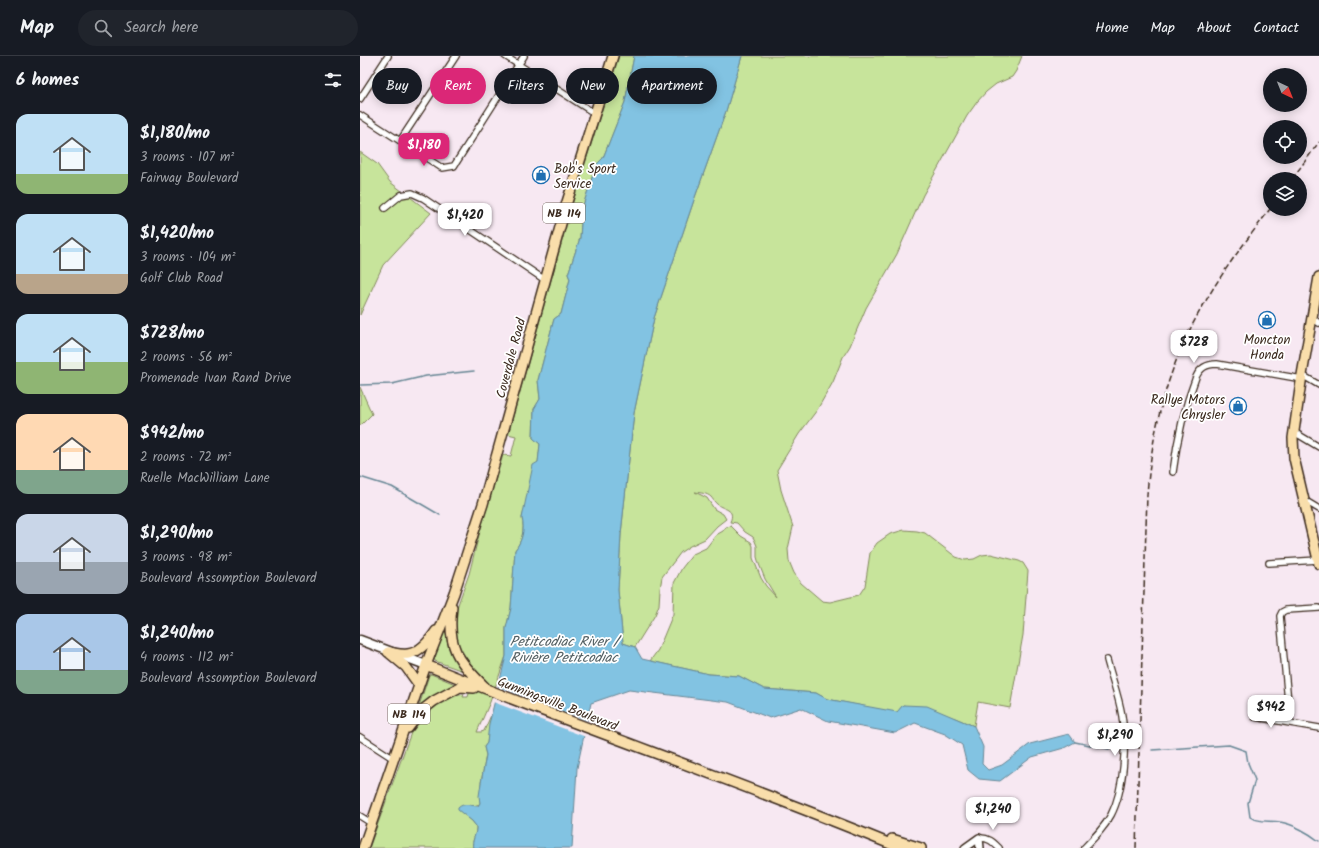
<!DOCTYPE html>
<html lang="en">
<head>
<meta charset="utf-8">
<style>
  :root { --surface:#171b24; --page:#20242c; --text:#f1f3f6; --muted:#9ea1a6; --line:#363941; --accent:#db2777 }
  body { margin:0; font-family:Kalam,sans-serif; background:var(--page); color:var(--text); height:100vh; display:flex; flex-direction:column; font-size:15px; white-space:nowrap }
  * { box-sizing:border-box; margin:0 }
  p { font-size:13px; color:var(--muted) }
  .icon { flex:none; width:22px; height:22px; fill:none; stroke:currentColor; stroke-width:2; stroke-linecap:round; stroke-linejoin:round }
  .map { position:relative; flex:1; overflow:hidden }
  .panel { display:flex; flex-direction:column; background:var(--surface); width:360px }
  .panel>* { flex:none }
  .banner { position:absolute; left:12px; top:12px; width:380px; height:36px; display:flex; gap:8px }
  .needle { width:26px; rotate:137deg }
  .fabs { position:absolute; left:903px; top:12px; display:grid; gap:8px }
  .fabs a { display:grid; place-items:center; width:44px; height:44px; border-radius:50%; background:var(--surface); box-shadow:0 2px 10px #0003; font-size:20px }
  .price { position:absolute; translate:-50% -34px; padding:0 9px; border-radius:8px; background:#fff; color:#222; font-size:13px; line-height:26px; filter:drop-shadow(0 1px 2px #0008) }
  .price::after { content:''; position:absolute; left:50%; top:24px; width:12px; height:9px; margin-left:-6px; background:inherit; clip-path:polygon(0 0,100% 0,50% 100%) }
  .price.selected { background:var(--accent); color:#fff }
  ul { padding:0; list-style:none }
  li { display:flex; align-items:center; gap:12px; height:100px; padding:0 16px }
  li span { display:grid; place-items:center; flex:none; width:112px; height:80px; border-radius:12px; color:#555 }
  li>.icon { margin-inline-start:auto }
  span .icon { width:48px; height:48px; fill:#fffc; stroke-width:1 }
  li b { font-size:17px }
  h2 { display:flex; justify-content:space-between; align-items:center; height:48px; padding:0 16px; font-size:17px }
  .pill { padding:0 14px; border-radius:18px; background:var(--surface); box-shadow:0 2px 10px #0003; font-size:14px; line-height:36px }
  .pill.selected { background:var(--accent); color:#fff }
  header { display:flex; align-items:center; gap:24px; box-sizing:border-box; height:56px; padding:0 20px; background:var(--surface); border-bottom:1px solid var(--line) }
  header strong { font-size:19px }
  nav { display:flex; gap:22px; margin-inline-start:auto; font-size:14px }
  .search { width:280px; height:36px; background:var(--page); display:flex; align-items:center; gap:10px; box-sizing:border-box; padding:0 14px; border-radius:22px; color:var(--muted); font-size:15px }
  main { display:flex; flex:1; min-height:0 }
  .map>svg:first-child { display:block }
</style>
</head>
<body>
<header>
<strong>Map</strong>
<div class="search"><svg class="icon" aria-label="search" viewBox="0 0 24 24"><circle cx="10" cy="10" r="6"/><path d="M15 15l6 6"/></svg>Search here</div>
<nav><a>Home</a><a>Map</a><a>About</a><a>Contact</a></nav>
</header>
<main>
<section class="panel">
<h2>6 homes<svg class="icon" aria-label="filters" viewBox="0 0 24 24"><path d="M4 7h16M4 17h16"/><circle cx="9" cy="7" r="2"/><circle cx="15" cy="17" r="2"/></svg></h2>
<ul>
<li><span style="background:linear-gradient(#bfe0f5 75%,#8fb573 0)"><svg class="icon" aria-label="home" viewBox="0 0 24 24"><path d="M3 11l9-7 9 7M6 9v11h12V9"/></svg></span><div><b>$1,180/mo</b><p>3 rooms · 107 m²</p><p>Fairway Boulevard</p></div></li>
<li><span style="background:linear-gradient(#bfe0f5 75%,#b9a48a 0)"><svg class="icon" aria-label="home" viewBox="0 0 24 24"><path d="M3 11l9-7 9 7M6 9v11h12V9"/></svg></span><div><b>$1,420/mo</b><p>3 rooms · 104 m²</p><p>Golf Club Road</p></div></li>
<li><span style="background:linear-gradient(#bfe0f5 60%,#8fb573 0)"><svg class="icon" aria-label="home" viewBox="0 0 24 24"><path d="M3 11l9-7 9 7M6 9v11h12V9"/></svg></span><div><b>$728/mo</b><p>2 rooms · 56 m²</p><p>Promenade Ivan Rand Drive</p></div></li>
<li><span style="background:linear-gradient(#ffd9b3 70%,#7fa58c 0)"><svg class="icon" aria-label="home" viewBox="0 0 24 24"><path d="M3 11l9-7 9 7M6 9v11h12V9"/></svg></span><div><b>$942/mo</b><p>2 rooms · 72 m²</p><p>Ruelle MacWilliam Lane</p></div></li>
<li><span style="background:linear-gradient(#c9d6e8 60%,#9aa5b1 0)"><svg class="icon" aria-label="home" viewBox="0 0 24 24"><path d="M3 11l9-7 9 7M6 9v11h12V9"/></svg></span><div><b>$1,290/mo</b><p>3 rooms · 98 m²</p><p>Boulevard Assomption Boulevard</p></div></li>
<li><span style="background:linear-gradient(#a9c7e8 70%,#7fa58c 0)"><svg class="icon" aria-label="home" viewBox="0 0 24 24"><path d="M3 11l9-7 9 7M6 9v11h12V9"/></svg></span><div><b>$1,240/mo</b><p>4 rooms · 112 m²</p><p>Boulevard Assomption Boulevard</p></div></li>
</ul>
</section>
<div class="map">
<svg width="959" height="792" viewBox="0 0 959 792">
  <rect width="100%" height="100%" fill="#f7e8f2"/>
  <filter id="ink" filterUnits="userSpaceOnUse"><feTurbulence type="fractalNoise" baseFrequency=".025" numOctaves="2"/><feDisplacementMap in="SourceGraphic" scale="8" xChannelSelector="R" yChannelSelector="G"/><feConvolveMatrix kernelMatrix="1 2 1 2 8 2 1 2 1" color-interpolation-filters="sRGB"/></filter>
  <g filter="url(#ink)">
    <path fill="#c7e49b" stroke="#81875c" d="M259,0H274L265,46L243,102L236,109L222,153L220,182L208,218L210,223L201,258L194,263L178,324L180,343L174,353L173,382L180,388L178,407L162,462C165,474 162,485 155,494L151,552L146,572V600L130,646L117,676H121L124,675L132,657L127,687L124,691L126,699L121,727L120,748L113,750L110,748L99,754L112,765L116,770C117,778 111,785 113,792H9L52,674L68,653L90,641L104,638L103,641H108L115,618L105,606L94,582L95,557L109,518L120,475L143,399L151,400L156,380L148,378L214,142Z
      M382,0H662L656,15L652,21L636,28L626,36L617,46L607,60L563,139L537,198L506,252L490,290L483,301L473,326L457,354L439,378L417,414L421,434L433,471L428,493L429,505L434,517L441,527L462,545L470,546L499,539L505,530L510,497L517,487L530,478L544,474L557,475L565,477L596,501L605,504L614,503L622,499L631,498L659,505L663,507L668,515L663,579L650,652L618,646L614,670L595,662L543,649L537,657L467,643L456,637L404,633L379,620L349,618L290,605L298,594L313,558L314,527L322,512L333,498L346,492L356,479L363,475L366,471L371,470L381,480L391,486L393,490V502L401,522L406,530L416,541L405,523L399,508L397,501V490L395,485L393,481L385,476L377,467L370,466C376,452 363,454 357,448C354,446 353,443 351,441C347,437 340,437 335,436L347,442L354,453L363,458L366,463L357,470L345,483L330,490L321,496L302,521L300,533L299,549L295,559L275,591L263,587L258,534L261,478L274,357L294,262L334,144L366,55Z
      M0,96L17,108L30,126L71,157L23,209L0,259Z
      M0,331L12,358L0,370Z
      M87,569L104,614L103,615L75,605L74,603Z
      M71,618L95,628L60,650H59L69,619Z"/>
    <path fill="#82c3e2" stroke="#668694" d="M274,0H382L366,55L334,144L294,262L274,357L261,478L258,534L263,587L275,591L282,603L349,618L379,620L404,633L456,637L467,643L537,656L543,649L567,650L614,670L623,691L622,708L628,714L642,709L670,688L709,678L715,686L704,692L672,701L640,725L619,723L608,714L602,689L585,678L555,667L535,677L468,665L441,652L410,662L368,646L269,634L231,647L217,712L212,792H113C111,785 117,778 116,770L112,765L98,754V752C104,746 111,750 118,750L120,747L119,740L121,727L126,699L124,691L127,687L129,668L146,600V572L151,552L155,494C162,485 165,474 162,462L173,409L178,406L180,388L173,382L174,353L180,343L178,324L194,263L201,258L210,223L208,218L220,182L222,153L236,109L243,102L265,46Z"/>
    <path fill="#f7e8f2" d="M137,630L229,665L226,681L133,646Z"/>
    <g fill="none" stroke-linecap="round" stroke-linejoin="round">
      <path stroke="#668694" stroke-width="1.5" d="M0,329L32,328L66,320L114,315
        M0,421L32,431L80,459
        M715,686L749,693
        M792,694L869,689L886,695L888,707L895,724L888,747L890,761C898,767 910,764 920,766C933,768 949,777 959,785"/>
      <g stroke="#3b2a1e" stroke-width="8">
        <path id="minor" d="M145,0L234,57
          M0,43L28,0
          M0,59L82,112L94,110L164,0
          M40,85L96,0
          M25,152L41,139L52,137L63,142L185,224
          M952,262L959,267
          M942,319L959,329
          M934,376L959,391
          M813,416C817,384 824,352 836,321C840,312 846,308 857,308L942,323
          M944,444L959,453
          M909,507L958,504
          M895,661L959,672
          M930,667L920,560L922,556L926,554L959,552
          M0,681L34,703
          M0,760L11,767
          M619,782C628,781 633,786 639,792
          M724,792C734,782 744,772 751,759C764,734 767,688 762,660C759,641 752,623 747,604"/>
      </g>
      <g stroke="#3b2a1e" stroke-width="10">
        <path id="tertiary" d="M605,792L619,782L620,792"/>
      </g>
      <g stroke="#3b2a1e" stroke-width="11">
        <path id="secondary" d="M0,584L66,609"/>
      </g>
      <g stroke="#3b2a1e" stroke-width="12">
        <path id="primary" d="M959,221L942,319L933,382L934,402L959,508
          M92,551C87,591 97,604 125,631
          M28,596C35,597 42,599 48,598C60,596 70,584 76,575
          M28,596L46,611L59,629
          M66,609C223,673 384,727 540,792
          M48,672L60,656L74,645L100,631L114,632
          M532,783L561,792
          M3,792L66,609L94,537L123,448L207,146L253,0"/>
      </g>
      <use href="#minor" stroke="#fff" stroke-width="5.5"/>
      <use href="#tertiary" stroke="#fff" stroke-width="7"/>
      <use href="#secondary" stroke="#fff" stroke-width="8"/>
      <use href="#primary" stroke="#f9deab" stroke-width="9"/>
      <path stroke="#3b2a1e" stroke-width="1.5" stroke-dasharray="6 3" stroke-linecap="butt" d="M932,123L959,86
        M776,792L787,439C792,371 809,306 844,248C863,214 887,184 910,153"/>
    </g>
  </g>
  <defs>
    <g id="shop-ring" transform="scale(0.9)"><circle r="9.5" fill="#fff" stroke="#1f6fb2" stroke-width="1.5"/><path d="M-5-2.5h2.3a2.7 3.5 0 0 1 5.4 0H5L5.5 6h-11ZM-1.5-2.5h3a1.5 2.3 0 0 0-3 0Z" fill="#1f6fb2"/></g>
  </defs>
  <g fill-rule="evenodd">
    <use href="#shop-ring" x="181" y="119"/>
    <use href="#shop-ring" x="907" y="264"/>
    <use href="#shop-ring" x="878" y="350"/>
  </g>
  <g text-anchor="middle" stroke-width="3.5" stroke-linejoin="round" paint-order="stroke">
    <g fill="#fff" stroke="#766a62" stroke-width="1">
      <rect x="183" y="147" width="42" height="20" rx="3"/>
      <rect x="28" y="648" width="42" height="20" rx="3"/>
    </g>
    <g font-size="12" font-weight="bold" fill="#3b2a1e">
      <text x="204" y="161">NB 114</text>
      <text x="49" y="662">NB 114</text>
    </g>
    <g font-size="13" fill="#3b2a1e" stroke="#fff" text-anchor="start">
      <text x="194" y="117">Bob's Sport<tspan x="194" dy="15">Service</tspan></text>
      <text x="907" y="288" text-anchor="middle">Moncton<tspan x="907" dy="15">Honda</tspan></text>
      <text x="865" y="348" text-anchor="end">Rallye Motors<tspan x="865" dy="15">Chrysler</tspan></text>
    </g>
    <g font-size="13" fill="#3b2a1e" stroke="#fff">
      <text transform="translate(150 302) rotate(-75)" y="5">Coverdale Road</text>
      <text transform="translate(198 647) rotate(21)" y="5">Gunningsville Boulevard</text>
    </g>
    <g font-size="14" font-style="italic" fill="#546063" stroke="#fff">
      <text x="204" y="590">Petitcodiac River /<tspan x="204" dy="16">Rivière Petitcodiac</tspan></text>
    </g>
  </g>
</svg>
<div class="fabs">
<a><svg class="needle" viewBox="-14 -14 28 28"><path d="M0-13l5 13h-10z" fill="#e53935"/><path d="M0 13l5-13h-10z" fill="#9ea1a6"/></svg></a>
<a><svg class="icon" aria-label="locate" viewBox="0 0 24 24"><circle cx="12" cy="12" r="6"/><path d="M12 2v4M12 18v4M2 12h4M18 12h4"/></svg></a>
<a><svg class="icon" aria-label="layers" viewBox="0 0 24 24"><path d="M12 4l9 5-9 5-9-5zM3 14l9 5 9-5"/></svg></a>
</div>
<b class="price selected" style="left:64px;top:111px">$1,180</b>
<b class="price" style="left:105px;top:181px">$1,420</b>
<b class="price" style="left:834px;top:308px">$728</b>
<b class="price" style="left:911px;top:673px">$942</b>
<b class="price" style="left:755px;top:701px">$1,290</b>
<b class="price" style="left:633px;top:775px">$1,240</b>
<div class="banner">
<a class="pill">Buy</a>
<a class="pill selected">Rent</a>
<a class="pill">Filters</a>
<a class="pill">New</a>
<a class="pill">Apartment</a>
</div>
</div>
</main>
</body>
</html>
